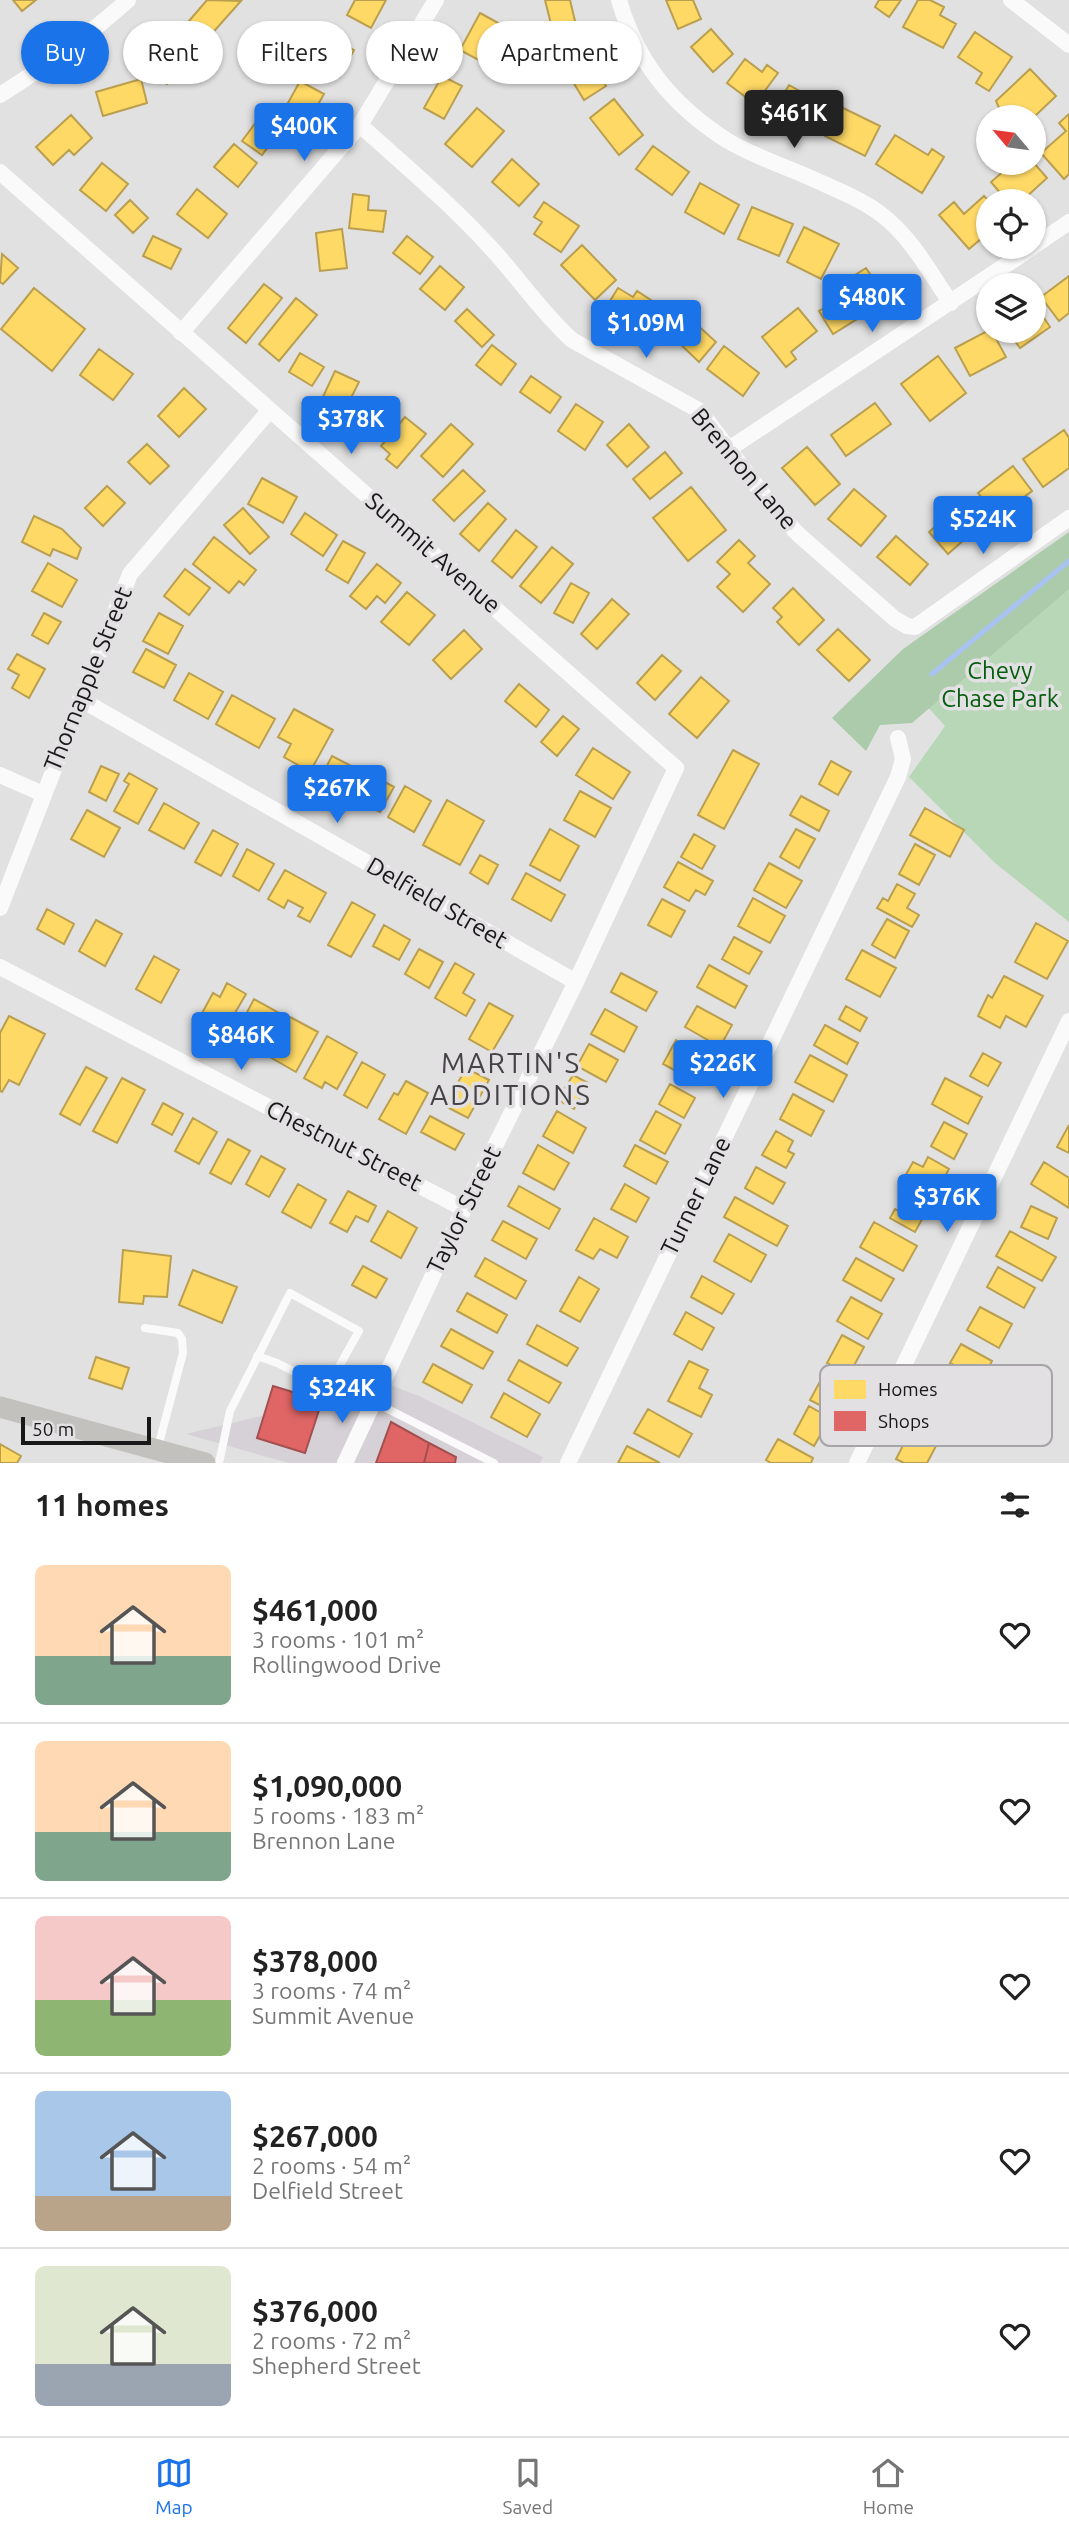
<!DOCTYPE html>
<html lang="en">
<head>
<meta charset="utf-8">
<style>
  :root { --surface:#fff; --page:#f6f6f6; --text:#222; --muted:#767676; --line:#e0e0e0; --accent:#1a73e8 }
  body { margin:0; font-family:Ubuntu,sans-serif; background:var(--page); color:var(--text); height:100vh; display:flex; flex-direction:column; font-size:26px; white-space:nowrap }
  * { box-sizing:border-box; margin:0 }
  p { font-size:23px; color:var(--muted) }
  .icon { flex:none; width:38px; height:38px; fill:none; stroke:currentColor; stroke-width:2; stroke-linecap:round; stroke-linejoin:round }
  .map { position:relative; height:1463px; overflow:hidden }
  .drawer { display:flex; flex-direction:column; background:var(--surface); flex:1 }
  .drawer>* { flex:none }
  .top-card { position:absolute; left:21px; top:21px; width:700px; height:63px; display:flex; gap:14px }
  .needle { width:46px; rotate:299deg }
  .controls { position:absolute; left:976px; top:105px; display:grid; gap:14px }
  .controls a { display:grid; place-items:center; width:70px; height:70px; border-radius:50%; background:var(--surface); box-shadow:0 2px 5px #0004; font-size:35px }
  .scale { position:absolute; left:21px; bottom:18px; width:130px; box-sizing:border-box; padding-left:7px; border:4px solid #191819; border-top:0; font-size:19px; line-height:24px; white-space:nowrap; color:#191819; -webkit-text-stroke:5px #e2e0e2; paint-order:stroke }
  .price { position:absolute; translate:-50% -60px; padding:0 16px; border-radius:7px; background:var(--accent); color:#fff; font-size:23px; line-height:46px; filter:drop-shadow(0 2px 4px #0008) }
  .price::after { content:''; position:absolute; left:50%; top:42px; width:21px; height:16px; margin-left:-10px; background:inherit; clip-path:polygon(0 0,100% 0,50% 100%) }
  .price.active { background:#222; color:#fff }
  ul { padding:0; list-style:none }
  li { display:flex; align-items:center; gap:21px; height:175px; padding:0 35px }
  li+li { border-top:2px solid var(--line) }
  li span { display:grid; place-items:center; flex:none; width:196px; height:140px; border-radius:10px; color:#555 }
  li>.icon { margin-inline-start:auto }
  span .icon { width:84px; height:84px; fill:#fffc; stroke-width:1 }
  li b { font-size:30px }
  h2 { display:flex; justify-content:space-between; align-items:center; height:84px; padding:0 35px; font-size:30px }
  .pill { padding:0 24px; border-radius:32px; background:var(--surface); box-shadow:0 2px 5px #0004; font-size:24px; line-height:63px }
  .pill.active { background:var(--accent); color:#fff }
  .tab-bar { display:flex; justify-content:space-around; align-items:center; height:98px; border-top:2px solid var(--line); background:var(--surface); font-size:19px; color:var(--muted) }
  .tab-bar a { display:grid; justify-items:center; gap:4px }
  .tab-bar .active { color:var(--accent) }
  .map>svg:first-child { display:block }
</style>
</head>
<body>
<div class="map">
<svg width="1069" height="1463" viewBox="0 0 1069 1463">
  <rect width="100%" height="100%" fill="#e1e1e1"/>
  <path fill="#d6d1d6" d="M390,1385L419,1396L543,1457L540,1463H289L186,1434Z"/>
  <path fill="#b7d7b6" d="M1069,548V922L995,863L909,777L945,726L897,673Z"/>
  <path fill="#abcbaa" d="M1069,532V589L912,723L880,725L866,751L832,718L903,649Z"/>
  <path fill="#ffd966" stroke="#ba9f4f" stroke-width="2" d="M13,0H36L22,11Z
    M207,0L241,1L208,38L189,21Z
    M355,0H386L371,28L347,15Z
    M545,0H570L579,38L556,44Z
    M666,0H693L701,19L678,29Z
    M879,0H901L889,17L875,7Z
    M918,0H930L944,7L940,15L956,24L943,48L903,27Z
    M480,13L500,24L487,46L494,50L486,64L460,50Z
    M711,29L733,54L713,72L691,47Z
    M975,32L1012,57L989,91L976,83L982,73L958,57Z
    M171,33L190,43L167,84L148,74Z
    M332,37L354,50L339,77L316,64Z
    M583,48L606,86L584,100L561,62Z
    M745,59L762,72L767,65L778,73L755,104L727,83Z
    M1030,69L1056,96L1034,117H1021L1017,113L1003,117L996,101Z
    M442,76L462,86L444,119L424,108Z
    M141,79L147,103L103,116L96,92Z
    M300,81L324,94L311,117L288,103Z
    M789,85L821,103L805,133L789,124L792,119L775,109Z
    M614,99L643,135L619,155L590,118Z
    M839,106L880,126L865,156L825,136Z
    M477,108L504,131L472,167L445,144Z
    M265,110L284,125L262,155L242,141Z
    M1069,114V174L1064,179L1041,153L1066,131L1059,123Z
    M71,115L92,138L74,155L69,150L53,165L36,147Z
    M895,135L928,155L932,149L944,157L922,193L876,164Z
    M234,144L257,163L238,187L214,167Z
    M653,146L689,172L672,195L636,169Z
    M512,159L539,184L519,206L492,182Z
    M102,163L128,184L106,211L80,190Z
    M1013,163H1034L1047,178L1023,200L1025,201H1007L991,182Z
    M700,183L739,205L724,234L685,212Z
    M197,189L227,214L208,238L177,214Z
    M353,194L369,196L368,210L386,211L383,232L349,228Z
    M984,196L989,201V232L969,249L939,215L954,202L964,214Z
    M130,200L148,218L133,233L115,215Z
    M544,202L579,226L561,252L534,234L542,222L534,217Z
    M752,207L793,224L779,256L738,239Z
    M804,227L839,244L821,279L787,262Z
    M342,229L347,268L320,271L316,233Z
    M153,236L181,249L171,269L143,256Z
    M407,236L433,257L420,274L393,253Z
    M582,245L616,280L595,300L561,265Z
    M2,254L18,268L3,284L0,282Z
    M440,266L464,287L445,310L420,289Z
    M866,268L876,283L872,285L883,303L833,334L819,311L853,290L847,280Z
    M1069,276V313L1059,321L1041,297Z
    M264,284L282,298L246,343L228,328Z
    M34,288L85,329L52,371L1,329Z
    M618,288L633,297L637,291L663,308L645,336L617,319L623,309L610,301Z
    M296,298L317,315L279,361L259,344Z
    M1036,306L1050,327L1020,348L1008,331H1034Z
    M798,308L817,331L791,352L796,359L786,367L762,337Z
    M467,309L494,335L482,347L455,321Z
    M694,322L716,342L699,362L677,341Z
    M989,330L992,331L1006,357L970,376L955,348Z
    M492,345L516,364L501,385L476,365Z
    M724,346L759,373L743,396L707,369Z
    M99,349L133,374L113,400L80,375Z
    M300,353L324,367L312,386L289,372Z
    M938,356L966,393L930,421L901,384Z
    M335,371L359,382L344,412L321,401Z
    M531,376L561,397L550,413L520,392Z
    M184,388L206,409L179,437L158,416Z
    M366,398L391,413L376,436L351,420Z
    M875,403L891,424L846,456L831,435Z
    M576,404L603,422L585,450L558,431Z
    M405,417L426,434L397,468L386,459L390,454L381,446Z
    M451,424L473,444L443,477L421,456Z
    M629,424L649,447L627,467L607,445Z
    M1064,430L1069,438V468L1043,487L1023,459Z
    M147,444L169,466L150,484L128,462Z
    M807,447L840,484L815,505L782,468Z
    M665,452L682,473L650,499L633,479Z
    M1013,466L1032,491L997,517L978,493Z
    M463,470L485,491L454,521L433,500Z
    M262,478L297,497L283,523L248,504Z
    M107,486L125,503L103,526L85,508Z
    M691,487L726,530L688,561L653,518Z
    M854,489L886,516L861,546L828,519Z
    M965,500L984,522L948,554L929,532Z
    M488,503L506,519L479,551L460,534Z
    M243,508L269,537L250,554L224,525Z
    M305,513L337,535L323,556L291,534Z
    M34,516L62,529L81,548L77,559L53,549L50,556L22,542Z
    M516,530L537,547L512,578L492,561Z
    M896,536L928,564L910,585L877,557Z
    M214,537L256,570L244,585L239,581L229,593L193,564Z
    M739,540L755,556L748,563L770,584L743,612L717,587L730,574L717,562Z
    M343,541L365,553L348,583L326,570Z
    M552,547L573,564L541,603L520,586Z
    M48,563L77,580L62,607L32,591Z
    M377,564L401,583L385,603L377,596L366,609L350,596Z
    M185,569L210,588L189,615L164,596Z
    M571,583L589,593L573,623L554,613Z
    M793,588L824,620L799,645L777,622L782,617L773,608Z
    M407,592L435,615L409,645L381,622Z
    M612,599L629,614L597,649L581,634Z
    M44,613L61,622L48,644L32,635Z
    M159,613L183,626L168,654L143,641Z
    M838,629L870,660L849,681L817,650Z
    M464,630L482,649L451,679L433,660Z
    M146,649L176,665L164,688L133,672Z
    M17,654L45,669L29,698L12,688L19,675L8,669Z
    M662,655L681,671L655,700L637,683Z
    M189,673L223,692L208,719L174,700Z
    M701,677L729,701L697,738L669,714Z
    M519,684L549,710L536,727L505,701Z
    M232,695L275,719L259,748L216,724Z
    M294,709L333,730L310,772L284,757L291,744L278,737Z
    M563,716L579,729L557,756L541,742Z
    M593,748L630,772L613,799L576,775Z
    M733,750L759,764L724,829L698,815Z
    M332,756L359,770L346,794L320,779Z
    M831,761L851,772L838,795L819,784Z
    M101,766L119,774L106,801L89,792Z
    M129,773L157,789L138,824L114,811L129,784L124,781Z
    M370,774L394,787L380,812L356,798Z
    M405,786L431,801L414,832L388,817Z
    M580,791L611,808L595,837L564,820Z
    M801,796L829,811L819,831L790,815Z
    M447,800L484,821L460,865L423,845Z
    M164,803L199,823L184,849L149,830Z
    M925,808L964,830L950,857L910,835Z
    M87,810L120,828L104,857L71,839Z
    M550,829L579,846L560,881L530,865Z
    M796,829L815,839L799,868L780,857Z
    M213,830L238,844L221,876L195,862Z
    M694,834L715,846L702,869L681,857Z
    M915,844L935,855L919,885L899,874Z
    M247,849L274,864L259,891L233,876Z
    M480,855L498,865L488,884L470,873Z
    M678,862L713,881L705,895L696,890L689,901L664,887Z
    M769,863L802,881L786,908L754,890Z
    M285,870L326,893L310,922L298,916L303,908L288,900L284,908L268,899Z
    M526,873L565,895L551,921L512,899Z
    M897,884L915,894L907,908L919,915L912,927L877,908L883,898L888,901Z
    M753,898L785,916L770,943L738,926Z
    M662,899L685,911L671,937L648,925Z
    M352,902L375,915L351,957L328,945Z
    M47,909L74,924L64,944L37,929Z
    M887,919L909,931L895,958L872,945Z
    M96,920L122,934L105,966L79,951Z
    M1036,923L1068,941L1047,979L1015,962Z
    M384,925L410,940L399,960L373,946Z
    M734,937L762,952L749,974L722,959Z
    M419,949L443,962L429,988L405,974Z
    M862,950L896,968L880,997L846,979Z
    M154,956L179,970L161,1003L136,989Z
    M455,963L474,974L463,993L475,1000L466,1016L435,998Z
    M709,965L747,986L735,1008L697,987Z
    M621,973L657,992L646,1011L611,992Z
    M1004,976L1043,996L1026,1027L1006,1016L1000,1028L978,1016L988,995L992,998Z
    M227,983L246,994L225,1030L200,1017L213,993L220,997Z
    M254,999L279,1013L260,1048L235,1035Z
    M489,1003L513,1016L492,1052L469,1039Z
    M697,1006L732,1025L720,1047L685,1027Z
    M846,1006L867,1018L860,1031L839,1019Z
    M605,1009L637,1027L624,1052L591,1034Z
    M9,1016L45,1034L19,1085L9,1080L2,1092L0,1091V1033Z
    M290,1017L318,1032L296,1072L268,1056Z
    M825,1025L858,1043L847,1064L814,1045Z
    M327,1036L357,1053L337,1089L325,1082L322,1088L304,1078Z
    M676,1040L715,1062L702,1085L663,1064Z
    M589,1044L618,1060L606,1082L577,1066Z
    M983,1053L1001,1063L988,1086L970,1076Z
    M810,1055L847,1075L833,1102L795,1082Z
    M362,1062L385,1075L367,1108L344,1095Z
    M86,1067L107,1078L80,1125L60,1114Z
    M466,1068L489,1080L468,1118L445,1106Z
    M573,1075L588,1083L574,1109L558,1100Z
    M122,1078L145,1090L117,1143L93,1131Z
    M945,1078L982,1097L968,1124L932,1104Z
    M406,1081L428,1093L406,1134L379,1119L394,1093L398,1095Z
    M670,1084L695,1098L684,1118L659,1104Z
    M793,1094L824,1111L811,1136L780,1119Z
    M163,1103L183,1114L172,1135L152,1124Z
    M557,1111L586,1128L573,1153L543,1136Z
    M656,1111L681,1125L665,1154L640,1140Z
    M430,1116L464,1134L455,1150L421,1132Z
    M193,1118L217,1132L199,1164L175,1151Z
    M944,1122L967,1134L954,1159L931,1146Z
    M1069,1125V1153L1057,1147Z
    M776,1131L793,1141L788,1151L794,1154L786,1168L762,1155Z
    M228,1139L250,1151L231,1184L210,1173Z
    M538,1145L569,1163L554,1190L523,1173Z
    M635,1145L668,1162L656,1184L624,1166Z
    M261,1156L285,1169L269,1197L246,1184Z
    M928,1157L949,1169L935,1195L904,1178L913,1162L923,1167Z
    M1044,1162L1069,1178V1208L1031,1184Z
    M756,1167L785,1183L773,1204L745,1188Z
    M298,1184L326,1200L311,1228L282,1212Z
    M625,1184L649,1198L636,1222L611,1209Z
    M519,1186L560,1209L549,1229L508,1206Z
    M348,1191L376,1206L368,1222L356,1216L347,1232L330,1223Z
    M910,1194L930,1205L915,1232L890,1218L895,1209L901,1212Z
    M735,1197L788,1226L777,1246L724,1217Z
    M1031,1206L1057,1218L1048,1239L1021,1227Z
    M388,1211L417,1228L401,1258L371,1241Z
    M594,1218L628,1237L617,1258L600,1249L593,1259L576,1250Z
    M503,1221L537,1239L526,1259L492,1240Z
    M874,1222L917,1246L903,1271L860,1247Z
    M1010,1231L1056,1257L1042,1281L996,1256Z
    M729,1234L766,1255L751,1282L714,1261Z
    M123,1250L171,1256L167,1297L144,1296L143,1304L119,1302Z
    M485,1258L526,1281L516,1299L475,1276Z
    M856,1258L894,1279L881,1301L843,1280Z
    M363,1266L387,1279L376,1298L352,1285Z
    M998,1267L1035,1288L1024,1308L987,1287Z
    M193,1270L237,1287L222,1323L179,1305Z
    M702,1276L734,1294L722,1314L691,1297Z
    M579,1277L599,1289L580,1322L560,1311Z
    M467,1293L507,1315L497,1333L457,1311Z
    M851,1297L882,1314L868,1339L837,1321Z
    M980,1307L1012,1324L999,1348L967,1330Z
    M686,1312L714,1328L702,1350L674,1334Z
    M537,1325L578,1348L567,1366L527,1344Z
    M451,1329L493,1352L483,1369L441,1346Z
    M842,1335L864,1347L849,1375L827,1363Z
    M961,1344L992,1361L982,1380L950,1363Z
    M96,1357L129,1368L122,1389L89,1378Z
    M519,1360L561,1383L549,1403L508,1380Z
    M689,1361L708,1370L699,1388L712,1395L701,1417L668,1401Z
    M433,1364L472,1385L462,1403L423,1382Z
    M824,1374L845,1385L831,1411L810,1400Z
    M504,1393L540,1414L527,1437L491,1417Z
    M809,1406L830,1418L814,1446L794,1434Z
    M648,1409L692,1434L679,1457L634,1433Z
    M910,1432L936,1446L927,1463H904L896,1459Z
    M778,1439L813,1458L811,1463H771L766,1460Z
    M0,1444L21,1456L17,1463H0Z
    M627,1446L660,1463H618Z"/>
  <path fill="#e06666" stroke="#a44f4f" stroke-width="2" d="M273,1386L322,1401L305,1453L257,1438Z
    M391,1422L429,1443L424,1463H376Z
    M429,1443L456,1457L455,1463H424Z"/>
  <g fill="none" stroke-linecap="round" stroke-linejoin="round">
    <path stroke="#a8c3f1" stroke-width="5" d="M932,674L1069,561"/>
    <path stroke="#fafafa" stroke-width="8" d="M145,1328L178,1333L182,1339L183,1353L158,1447
      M372,1401L494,1463
      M219,1463L230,1411L290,1293L359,1331L327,1388L277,1363L257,1356"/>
    <path stroke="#fafafa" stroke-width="16" d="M619,0C637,63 673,106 728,141C753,156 784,166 811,178C835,189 861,199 882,215C912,238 930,273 951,303
      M1011,0L1069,45
      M0,95C46,66 88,36 128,0
      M360,125C403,164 450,203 490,247C518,277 541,312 572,340L700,411L774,509L799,535L895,619L907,626L915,627L1069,518
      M0,172L676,768L576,982L464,1209L345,1463
      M1034,246L1069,222
      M181,333L360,125L436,0
      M729,449L1033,247
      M80,699L576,982
      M0,775L43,794
      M0,908L130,574L270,410
      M0,967L464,1209
      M568,1463L898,777L903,759L898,738
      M857,1463L1069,1021"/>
    <path stroke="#c3c1be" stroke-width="21" d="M0,1407L205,1463"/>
  </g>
  <g text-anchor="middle" stroke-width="7" stroke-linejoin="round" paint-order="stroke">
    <g font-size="24" fill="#191819" stroke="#e2e0e2">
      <text transform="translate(744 469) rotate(50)" y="8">Brennon Lane</text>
      <text transform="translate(433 553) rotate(41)" y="8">Summit Avenue</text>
      <text transform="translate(88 679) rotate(-68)" y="8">Thornapple Street</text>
      <text transform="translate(437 903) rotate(30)" y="8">Delfield Street</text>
      <text transform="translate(344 1146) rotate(27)" y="8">Chestnut Street</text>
      <text transform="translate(696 1196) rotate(-64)" y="8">Turner Lane</text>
      <text transform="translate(464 1210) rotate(-64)" y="8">Taylor Street</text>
    </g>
    <g font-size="24" fill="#035d0c" stroke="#e2e0e2">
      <text x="1000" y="679">Chevy<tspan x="1000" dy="28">Chase Park</tspan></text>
    </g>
    <g font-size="28" letter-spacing="2" fill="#464346" stroke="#e2e0e2">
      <text x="511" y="1073">MARTIN'S<tspan x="511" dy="32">ADDITIONS</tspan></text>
    </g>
  </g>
  <rect x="820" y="1365" width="232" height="81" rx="10" fill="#e2e0e2" stroke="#a6a4a6" stroke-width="2"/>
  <rect x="834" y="1380" width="32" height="19" fill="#ffd966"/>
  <rect x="834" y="1411" width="32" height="20" fill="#e06666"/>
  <g font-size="19" fill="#191819">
    <text x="878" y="1396">Homes</text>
    <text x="878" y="1428">Shops</text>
  </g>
</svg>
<div class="controls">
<a><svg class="needle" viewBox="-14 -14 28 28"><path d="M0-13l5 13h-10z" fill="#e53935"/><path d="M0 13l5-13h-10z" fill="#767676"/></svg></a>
<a><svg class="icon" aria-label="locate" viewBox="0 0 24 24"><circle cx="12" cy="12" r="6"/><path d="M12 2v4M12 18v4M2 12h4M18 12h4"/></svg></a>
<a><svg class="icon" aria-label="layers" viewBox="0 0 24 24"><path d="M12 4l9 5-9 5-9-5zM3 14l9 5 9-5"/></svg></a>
</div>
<div class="scale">50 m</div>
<b class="price active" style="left:794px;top:150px">$461K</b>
<b class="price" style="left:304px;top:163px">$400K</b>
<b class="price" style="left:872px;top:334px">$480K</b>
<b class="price" style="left:646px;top:360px">$1.09M</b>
<b class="price" style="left:351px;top:456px">$378K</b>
<b class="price" style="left:983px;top:556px">$524K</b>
<b class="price" style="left:337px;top:825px">$267K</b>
<b class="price" style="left:241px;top:1072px">$846K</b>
<b class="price" style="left:723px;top:1100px">$226K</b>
<b class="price" style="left:947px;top:1234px">$376K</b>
<b class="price" style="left:342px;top:1425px">$324K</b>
<div class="top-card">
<a class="pill active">Buy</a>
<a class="pill">Rent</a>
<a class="pill">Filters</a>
<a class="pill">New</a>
<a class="pill">Apartment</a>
</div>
</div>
<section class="drawer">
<h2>11 homes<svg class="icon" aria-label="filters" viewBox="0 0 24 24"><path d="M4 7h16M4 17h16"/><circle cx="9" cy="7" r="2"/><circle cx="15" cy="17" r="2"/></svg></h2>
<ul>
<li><span style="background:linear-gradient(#ffd9b3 65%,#7fa58c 0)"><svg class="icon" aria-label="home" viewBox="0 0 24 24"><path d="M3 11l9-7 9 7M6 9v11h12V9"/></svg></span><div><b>$461,000</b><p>3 rooms · 101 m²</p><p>Rollingwood Drive</p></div><svg class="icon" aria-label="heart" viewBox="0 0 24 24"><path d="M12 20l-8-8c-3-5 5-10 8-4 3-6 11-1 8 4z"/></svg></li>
<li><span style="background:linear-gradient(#ffd9b3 65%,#7fa58c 0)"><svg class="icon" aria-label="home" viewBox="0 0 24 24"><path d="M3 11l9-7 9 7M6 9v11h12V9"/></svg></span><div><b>$1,090,000</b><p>5 rooms · 183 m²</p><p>Brennon Lane</p></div><svg class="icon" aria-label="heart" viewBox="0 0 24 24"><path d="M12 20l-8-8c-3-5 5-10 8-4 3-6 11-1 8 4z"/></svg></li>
<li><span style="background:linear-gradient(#f6c9c9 60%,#8fb573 0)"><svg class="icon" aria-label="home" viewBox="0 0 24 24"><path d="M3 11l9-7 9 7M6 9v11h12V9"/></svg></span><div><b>$378,000</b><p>3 rooms · 74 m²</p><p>Summit Avenue</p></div><svg class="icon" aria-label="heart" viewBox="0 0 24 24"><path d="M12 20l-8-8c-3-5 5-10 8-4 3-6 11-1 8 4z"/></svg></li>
<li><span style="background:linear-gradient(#a9c7e8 75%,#b9a48a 0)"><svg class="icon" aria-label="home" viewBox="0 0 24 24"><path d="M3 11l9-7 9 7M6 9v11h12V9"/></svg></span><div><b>$267,000</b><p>2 rooms · 54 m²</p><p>Delfield Street</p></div><svg class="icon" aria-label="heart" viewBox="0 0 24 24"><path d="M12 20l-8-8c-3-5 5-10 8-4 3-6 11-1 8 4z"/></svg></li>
<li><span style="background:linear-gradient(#dfe7d0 70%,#9aa5b1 0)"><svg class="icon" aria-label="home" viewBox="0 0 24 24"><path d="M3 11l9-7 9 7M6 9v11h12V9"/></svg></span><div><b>$376,000</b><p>2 rooms · 72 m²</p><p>Shepherd Street</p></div><svg class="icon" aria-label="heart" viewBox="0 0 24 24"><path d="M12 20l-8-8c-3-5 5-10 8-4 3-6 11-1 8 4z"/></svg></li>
</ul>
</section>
<nav class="tab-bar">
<a class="active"><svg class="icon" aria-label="map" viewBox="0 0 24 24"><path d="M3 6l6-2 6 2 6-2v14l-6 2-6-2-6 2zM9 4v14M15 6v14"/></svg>Map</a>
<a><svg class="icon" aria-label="saved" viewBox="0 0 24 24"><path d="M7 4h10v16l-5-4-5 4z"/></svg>Saved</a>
<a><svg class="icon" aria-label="home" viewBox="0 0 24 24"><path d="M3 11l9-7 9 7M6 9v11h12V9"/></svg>Home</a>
</nav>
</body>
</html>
